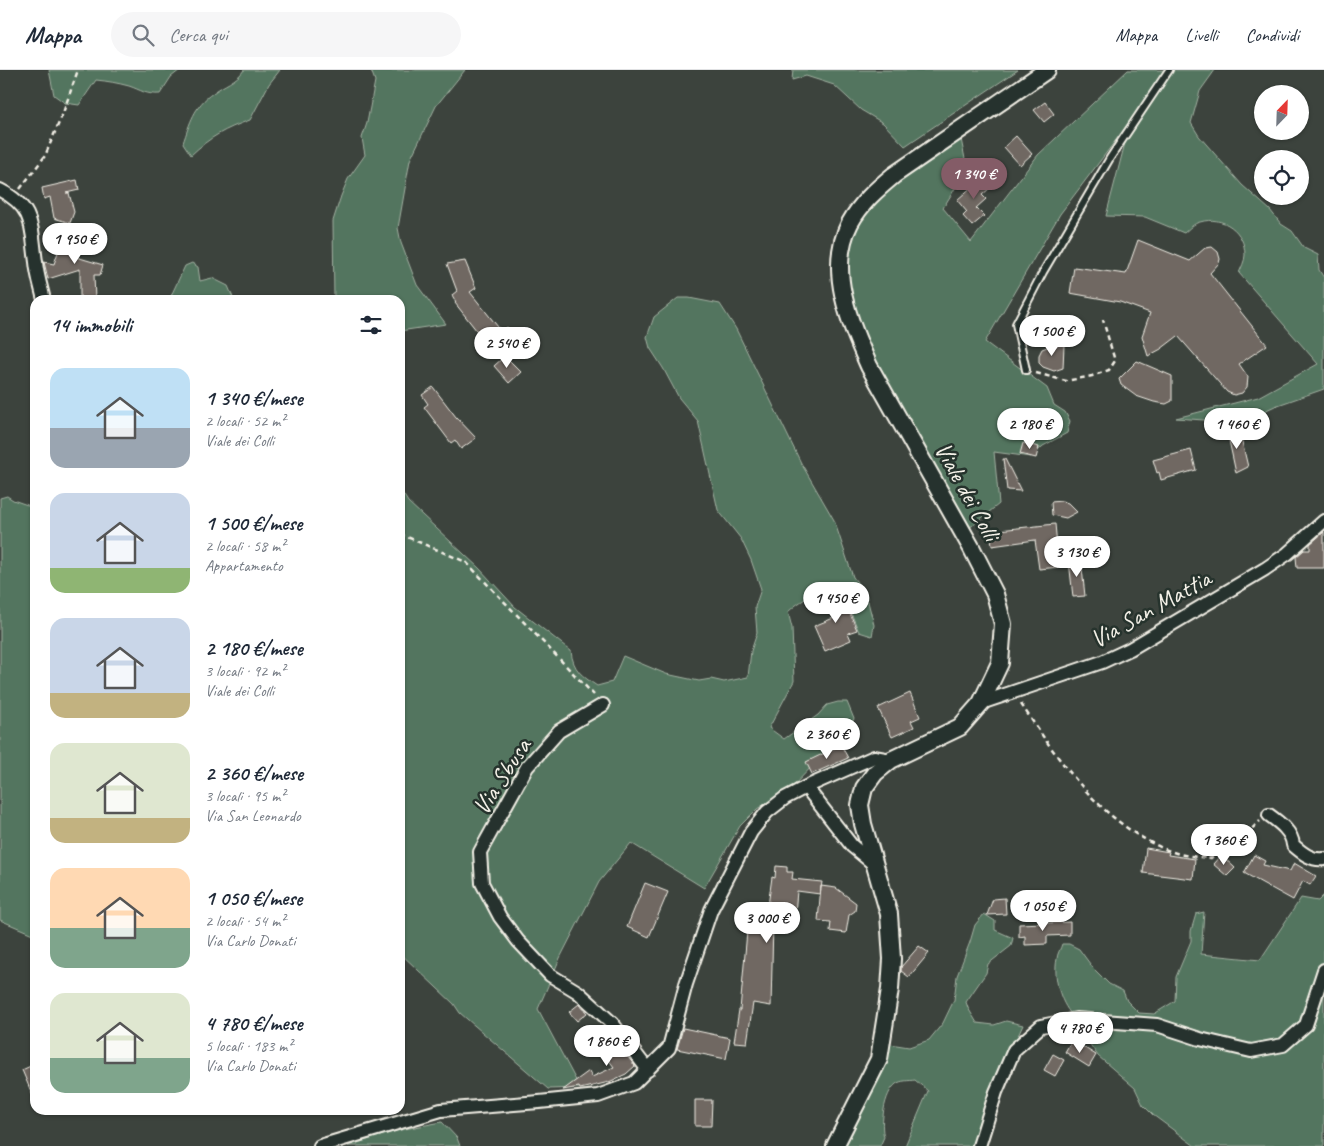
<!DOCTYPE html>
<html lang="it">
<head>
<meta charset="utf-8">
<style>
  :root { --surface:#fff; --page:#f6f6f7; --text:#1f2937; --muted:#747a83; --line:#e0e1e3; --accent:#845c67 }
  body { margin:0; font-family:Caveat,sans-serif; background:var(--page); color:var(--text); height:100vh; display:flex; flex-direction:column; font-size:19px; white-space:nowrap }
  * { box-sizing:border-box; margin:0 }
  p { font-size:16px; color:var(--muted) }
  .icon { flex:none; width:28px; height:28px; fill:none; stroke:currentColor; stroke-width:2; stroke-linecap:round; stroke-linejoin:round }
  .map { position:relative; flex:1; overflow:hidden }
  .drawer { position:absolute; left:30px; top:225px; width:375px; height:820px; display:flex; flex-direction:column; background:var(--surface); border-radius:15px; box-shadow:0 1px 4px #0004 }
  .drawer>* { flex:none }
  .needle { width:32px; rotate:23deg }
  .tools { position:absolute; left:1254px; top:15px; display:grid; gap:10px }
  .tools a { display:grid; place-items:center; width:55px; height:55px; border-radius:50%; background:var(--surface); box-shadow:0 1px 4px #0004; font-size:25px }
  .price { position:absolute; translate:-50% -42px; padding:0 11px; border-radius:18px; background:#fff; color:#222; font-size:16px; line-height:32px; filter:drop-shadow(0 1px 2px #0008) }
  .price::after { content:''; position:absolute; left:50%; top:30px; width:15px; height:11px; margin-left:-8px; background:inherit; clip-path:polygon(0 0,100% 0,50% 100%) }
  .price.selected { background:var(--accent); color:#fff }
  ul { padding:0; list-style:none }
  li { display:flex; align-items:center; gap:15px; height:125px; padding:0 20px }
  li span { display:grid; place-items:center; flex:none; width:140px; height:100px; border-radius:15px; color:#555 }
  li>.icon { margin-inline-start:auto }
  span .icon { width:60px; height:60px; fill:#fffc; stroke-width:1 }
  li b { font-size:21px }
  h2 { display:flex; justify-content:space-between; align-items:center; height:60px; padding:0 20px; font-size:21px }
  header { display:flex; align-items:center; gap:30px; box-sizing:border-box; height:70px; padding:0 25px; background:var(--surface); border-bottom:1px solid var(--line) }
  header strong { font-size:24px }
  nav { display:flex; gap:28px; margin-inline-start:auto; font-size:18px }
  .search { width:350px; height:45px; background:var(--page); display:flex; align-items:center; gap:12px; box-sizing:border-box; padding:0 18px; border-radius:28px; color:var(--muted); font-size:19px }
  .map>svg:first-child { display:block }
</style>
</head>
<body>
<header>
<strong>Mappa</strong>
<div class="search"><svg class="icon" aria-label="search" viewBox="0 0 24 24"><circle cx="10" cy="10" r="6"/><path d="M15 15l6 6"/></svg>Cerca qui</div>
<nav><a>Mappa</a><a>Livelli</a><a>Condividi</a></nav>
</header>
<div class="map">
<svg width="1324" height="1076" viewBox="0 0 1324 1076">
  <rect width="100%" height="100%" fill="#3c433d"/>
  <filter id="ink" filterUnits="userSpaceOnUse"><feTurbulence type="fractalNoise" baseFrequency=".02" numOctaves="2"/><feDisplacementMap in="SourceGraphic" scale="10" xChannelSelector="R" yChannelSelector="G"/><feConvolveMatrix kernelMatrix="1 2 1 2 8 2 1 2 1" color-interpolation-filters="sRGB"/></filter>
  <g filter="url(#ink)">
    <path fill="#52745e" stroke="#a3b2a3" d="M49,0H180L171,7L160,24C146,25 141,20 129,16C118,13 107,11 96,10L79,35L65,33L54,25Z
      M244,0H280L269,14L250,50C225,59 210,67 191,85L183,73C190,53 194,36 213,23C223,15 237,11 244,0Z
      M371,0H465L436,36L410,90L398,158L401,173L417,215L446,254L400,261V230H334L333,151L341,126L348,109L365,85L362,68L367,53L375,11Z
      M793,0H1018L905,76L883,53L861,40L834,15L806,6L792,10Z
      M1128,0H1215L1200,21L1191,53L1199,66L1242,115L1270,140L1281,154L1292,161L1304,178L1318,185L1319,200L1324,208V319L1275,336L1249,348L1231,352L1176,348L1258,327L1318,294L1239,203C1241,198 1245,191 1245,185C1245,161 1223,145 1200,152C1194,153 1189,159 1184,163L1145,147L1106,146L1131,50L1060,144L985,272L1047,318L1054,335L1065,342L1070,351L1067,363L1043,376L1031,387L994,382L999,434L968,459L864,275L853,245L845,197L854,159L871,137L905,107L961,69L967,99L943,138L971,172L1038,85Z
      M192,193L198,197L200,211L212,208L228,216L234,230H169L185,196Z
      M678,228H689L720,234L736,259L801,393L834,450L853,507L866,524L874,555L872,566L859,562L843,524C820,520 805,526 788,542L792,558L794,611L769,658L784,669L818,645L827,635L838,632H847L854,649L847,660L831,669L820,688L792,717L757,739L740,756L704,818L631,773L599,812L560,888L538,939L580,1018L548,1019L460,943L454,934L400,883V419L408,432L479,498L515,537L571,581C573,600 582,606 597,616L612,612L623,586L666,604L699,611L711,609L724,612L748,607L751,581L757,563L755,537L761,519L751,490L741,469L718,440L698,351L679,328L663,298L650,278L647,267L654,247Z
      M7,426L13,430L33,437L35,435V865L0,850V428Z
      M1324,825V1076H1195L1153,1045L1143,1035L1135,1018L1098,986L1087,970C1089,956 1081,954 1072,945C1060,932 1053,906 1057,889C1057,884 1061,878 1062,874H1069L1079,879L1093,898L1109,914L1123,921L1127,931L1139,943L1154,944L1175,931L1176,907L1191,871V861L1196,844L1204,842L1201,884L1260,890L1301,828L1318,831Z
      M984,844L995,851V860L1013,868L1011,876L988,894L986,903L966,932L968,938L977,953L994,955L1006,951L1023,955L998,1009L972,1076H905L928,1021L915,1010C909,1011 901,1010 896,1014C884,1023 880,1054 884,1067L880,1076H841L884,996L890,974L909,977L929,970L943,953L954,930L957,906L970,872L975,855Z
      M442,1052L457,1068L460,1076H348L399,1060Z"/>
    <path fill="#706762" stroke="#f4f1e8" d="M1045,32L1054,44L1044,52L1034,40Z
      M1016,66L1032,84L1020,95L1004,77Z
      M979,104L990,118L982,125L986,129L976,138L984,146L972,156L963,146L967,142L957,130L974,115L971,111Z
      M77,110L79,120L66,123H69L74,142L70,153L54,148L50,127L44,129L42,118Z
      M67,156L80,160L73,186L103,195L100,205H94L95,230H80V199L48,209L44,192L54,194Z
      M1138,170L1190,191L1205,178L1212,177L1218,182L1220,189L1219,193L1210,203L1267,275L1239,294L1248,307L1247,317L1242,323L1234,325L1227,322L1178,266L1161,279L1148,286L1142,266L1150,243L1120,232L1070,223L1074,197L1126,204Z
      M465,191L476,218L470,222L502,262L507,257L515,266L511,270L516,276L505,286L488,267L484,270L455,233L456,232L452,225L457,221L447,194Z
      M1052,275H1064L1063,298L1054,301L1043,297L1039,293V285L1042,279Z
      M505,286L521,302L509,313L494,296Z
      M1137,291L1172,306V331L1166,334L1154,332L1136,326L1121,315L1119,309Z
      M433,317L456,347L476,368L461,379L455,370L451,373L424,337L428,334L422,325Z
      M1239,359L1248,397L1236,403L1227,361Z
      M1023,373L1039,377L1036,388L1020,384Z
      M1191,380L1196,400L1161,410L1159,402L1157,403L1153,390Z
      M1003,389H1005L1021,421L1007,420Z
      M1062,431L1068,433L1077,442L1066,448L1052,445L1051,432Z
      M1055,454L1059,497L1039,499L1035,470L992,476L990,461Z
      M1324,462V498H1297L1296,487L1304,480H1310V474Z
      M1081,489L1085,526L1073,527L1069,491Z
      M840,520L857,560L848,563L851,570L825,581L814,556L836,547L827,526Z
      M910,623L920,647L911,651L914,657L892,667L878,638Z
      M841,675L848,688L812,704L806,692Z
      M1146,778L1169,782L1168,785L1195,789L1193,809L1143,803Z
      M1221,785L1235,798L1227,806L1213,794Z
      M1254,785L1265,791L1263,795L1290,801L1294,793L1316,806L1310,815L1303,811L1293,830L1244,803Z
      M776,796L787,797V802H793L792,809L822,812L820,824L797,821L794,855L773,853L771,936L753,933L747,973L734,972L739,940H740L749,839L767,843L772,807L775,808Z
      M645,813L668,822L649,867L627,857Z
      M821,816L836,818L856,833L855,841L849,845L846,863L830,861L831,852L818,851Z
      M1005,828L1006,844L987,845L993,829Z
      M1070,852V865L1047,866V874L1025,875V866L1019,867V854Z
      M919,876L929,883L909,907L901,901V897Z
      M579,934L587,943L577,951L569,942Z
      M683,958L730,968L726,989L677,979Z
      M608,966L615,975L617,973L635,996L626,1004L609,1012L580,1019L579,1017L563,1020L589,1001L592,1007L614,997L597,974Z
      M1072,970L1096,985L1089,997L1065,982Z
      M1053,984L1064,990L1055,1006L1044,1000Z
      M35,994V1031L22,1000Z
      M695,1030H712L711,1056H695Z"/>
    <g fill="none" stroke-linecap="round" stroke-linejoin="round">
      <g stroke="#f4f1e8" stroke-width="10">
        <path id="service" d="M1026,300L1016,254L1043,202L1110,88L1169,0"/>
      </g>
      <g stroke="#f4f1e8" stroke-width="16">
        <path id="minor" d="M0,120C35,138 31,157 36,192C37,205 41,217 44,230
          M981,633L1102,592L1130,579L1265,499L1287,484L1324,451
          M603,635L559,661L527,697L480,782L482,813L500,847L518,871L550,905L578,922L613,954L648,1000
          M806,717L852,776L875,795
          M1269,745C1280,753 1292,762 1293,775C1302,783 1312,791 1324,789
          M320,1076L441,1040L539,1032L598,1026L634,1013L669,978L686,914L711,840L751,762L767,742L785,728L806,717L874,687L891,690
          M979,1076L996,1022L1014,980L1041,956L1076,949L1157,955L1200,969L1251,981L1283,975L1306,955L1324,900"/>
      </g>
      <g stroke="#f4f1e8" stroke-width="20">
        <path id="tertiary" d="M835,1076L879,989L890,919L892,889L889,844L863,754L860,735L864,718L875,703L891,690L960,657L981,633L1000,593L1003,554L995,524L971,477L869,296C850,253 826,199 850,153C861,133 877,119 894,105L1047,0"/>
      </g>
      <path stroke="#f4f1e8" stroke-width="2.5" stroke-dasharray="5 4" stroke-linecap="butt" d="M20,119L45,86L63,43L78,0
        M1036,303L1066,311L1092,306L1109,300L1115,291L1103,250
        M400,464L466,492L594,625
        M1021,634C1059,691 1103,756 1170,781C1183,786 1198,787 1211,788L1226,775L1243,767L1260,751"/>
      <use href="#service" stroke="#26332d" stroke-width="6"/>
      <use href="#minor" stroke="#26332d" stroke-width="12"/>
      <use href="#tertiary" stroke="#26332d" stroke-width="16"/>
    </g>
  </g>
  <g text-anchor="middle" stroke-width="5" stroke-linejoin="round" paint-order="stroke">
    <g font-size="25" fill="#f4f1e8" stroke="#26332d">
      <text transform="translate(968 421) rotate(61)" y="9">Viale dei Colli</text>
      <text transform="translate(1150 538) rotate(-29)" y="9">Via San Mattia</text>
      <text transform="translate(501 706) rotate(-57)" y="9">Via Sbusa</text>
    </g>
  </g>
</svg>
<div class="tools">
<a><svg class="needle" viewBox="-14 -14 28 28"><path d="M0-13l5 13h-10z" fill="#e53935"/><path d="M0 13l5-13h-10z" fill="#747a83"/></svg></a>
<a><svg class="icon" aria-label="locate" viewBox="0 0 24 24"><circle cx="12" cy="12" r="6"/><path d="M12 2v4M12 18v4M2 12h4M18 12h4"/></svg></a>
</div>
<b class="price selected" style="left:974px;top:130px">1 340 €</b>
<b class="price" style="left:75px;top:195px">1 950 €</b>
<b class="price" style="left:1052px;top:287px">1 500 €</b>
<b class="price" style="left:507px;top:299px">2 540 €</b>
<b class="price" style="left:1030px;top:380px">2 180 €</b>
<b class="price" style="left:1237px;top:380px">1 460 €</b>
<b class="price" style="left:1077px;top:508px">3 130 €</b>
<b class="price" style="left:836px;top:554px">1 450 €</b>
<b class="price" style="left:827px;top:690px">2 360 €</b>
<b class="price" style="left:1224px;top:796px">1 360 €</b>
<b class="price" style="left:1043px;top:862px">1 050 €</b>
<b class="price" style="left:767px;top:874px">3 000 €</b>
<b class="price" style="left:1080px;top:984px">4 780 €</b>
<b class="price" style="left:607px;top:997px">1 860 €</b>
<section class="drawer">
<h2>14 immobili<svg class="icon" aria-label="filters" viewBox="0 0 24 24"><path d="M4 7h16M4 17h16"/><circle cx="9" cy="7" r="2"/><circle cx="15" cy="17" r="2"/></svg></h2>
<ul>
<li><span style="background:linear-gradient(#bfe0f5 60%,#9aa5b1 0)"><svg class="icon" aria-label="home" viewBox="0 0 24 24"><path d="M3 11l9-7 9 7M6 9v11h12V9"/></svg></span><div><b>1 340 €/mese</b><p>2 locali · 52 m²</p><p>Viale dei Colli</p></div></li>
<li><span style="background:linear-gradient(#c9d6e8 75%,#8fb573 0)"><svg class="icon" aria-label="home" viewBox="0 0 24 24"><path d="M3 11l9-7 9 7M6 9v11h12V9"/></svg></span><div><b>1 500 €/mese</b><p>2 locali · 58 m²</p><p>Appartamento</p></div></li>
<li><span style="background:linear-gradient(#c9d6e8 75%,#c2b280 0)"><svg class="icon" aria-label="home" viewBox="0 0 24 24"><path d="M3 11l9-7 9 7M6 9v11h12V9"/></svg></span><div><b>2 180 €/mese</b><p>3 locali · 92 m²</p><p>Viale dei Colli</p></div></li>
<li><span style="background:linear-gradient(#dfe7d0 75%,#c2b280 0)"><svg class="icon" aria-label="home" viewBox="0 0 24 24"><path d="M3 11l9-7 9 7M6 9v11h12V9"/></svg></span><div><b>2 360 €/mese</b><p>3 locali · 95 m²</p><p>Via San Leonardo</p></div></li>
<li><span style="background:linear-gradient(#ffd9b3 60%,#7fa58c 0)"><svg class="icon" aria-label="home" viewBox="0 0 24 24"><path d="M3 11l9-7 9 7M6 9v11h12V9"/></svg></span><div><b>1 050 €/mese</b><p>2 locali · 54 m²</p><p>Via Carlo Donati</p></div></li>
<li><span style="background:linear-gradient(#dfe7d0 65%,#7fa58c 0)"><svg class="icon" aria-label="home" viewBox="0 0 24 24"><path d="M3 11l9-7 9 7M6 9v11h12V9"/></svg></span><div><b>4 780 €/mese</b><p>5 locali · 183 m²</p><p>Via Carlo Donati</p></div></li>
</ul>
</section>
</div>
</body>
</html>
